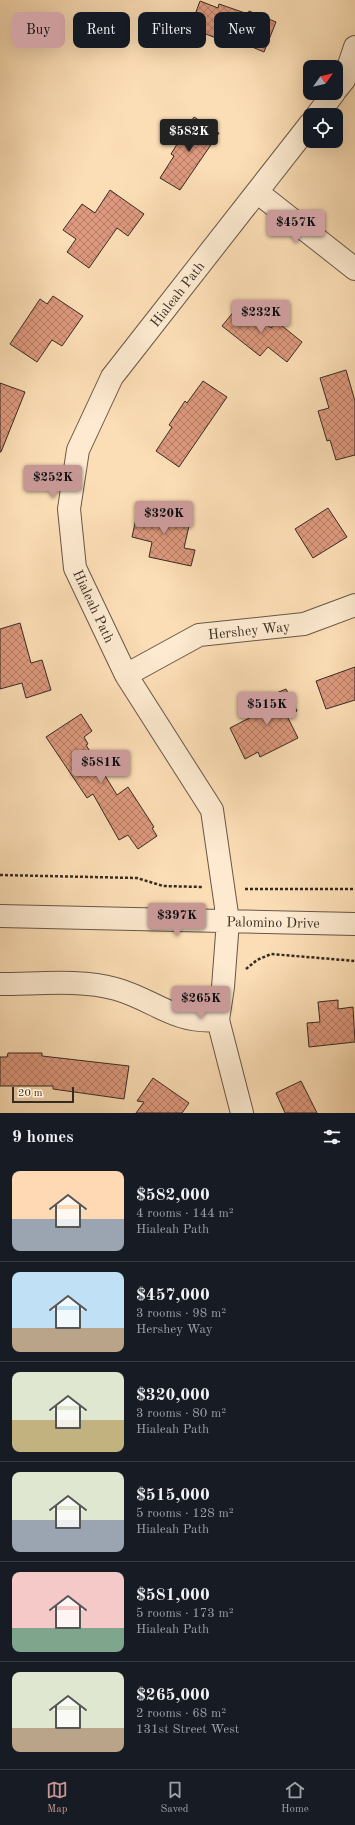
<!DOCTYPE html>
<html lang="en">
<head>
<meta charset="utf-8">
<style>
  :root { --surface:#171b24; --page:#20242c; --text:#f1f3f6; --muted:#9ea1a6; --line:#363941; --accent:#c59692 }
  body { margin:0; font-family:"Old Standard TT",serif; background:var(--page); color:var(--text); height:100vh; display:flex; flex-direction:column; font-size:15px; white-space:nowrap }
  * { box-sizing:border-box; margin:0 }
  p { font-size:13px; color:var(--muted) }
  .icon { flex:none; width:22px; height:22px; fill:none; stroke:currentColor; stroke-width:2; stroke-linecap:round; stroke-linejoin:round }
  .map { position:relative; height:1113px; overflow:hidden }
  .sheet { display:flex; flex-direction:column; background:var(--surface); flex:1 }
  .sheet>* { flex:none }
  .hud { position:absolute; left:12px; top:12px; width:331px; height:36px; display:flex; gap:8px }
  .needle { width:26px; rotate:56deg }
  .buttons { position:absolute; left:303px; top:60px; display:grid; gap:8px }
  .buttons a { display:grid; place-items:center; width:40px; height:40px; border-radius:8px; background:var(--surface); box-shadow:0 4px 16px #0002; font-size:20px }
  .scale { position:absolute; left:12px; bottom:10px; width:62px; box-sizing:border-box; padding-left:4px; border:2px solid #352b22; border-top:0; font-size:11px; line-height:14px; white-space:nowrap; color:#352b22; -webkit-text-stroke:3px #fdead0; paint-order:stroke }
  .price { position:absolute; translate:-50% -34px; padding:0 9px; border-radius:4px; background:var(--accent); color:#111; font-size:13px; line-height:26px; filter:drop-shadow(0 1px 2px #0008) }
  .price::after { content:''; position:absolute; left:50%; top:24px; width:12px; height:9px; margin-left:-6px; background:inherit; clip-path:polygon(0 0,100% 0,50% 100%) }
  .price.selected { background:#222; color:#fff }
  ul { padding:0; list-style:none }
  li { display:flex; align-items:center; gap:12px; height:100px; padding:0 12px }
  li+li { border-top:1px solid var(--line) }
  li span { display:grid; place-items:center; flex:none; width:112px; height:80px; border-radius:8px; color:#555 }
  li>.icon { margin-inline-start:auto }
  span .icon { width:48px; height:48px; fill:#fffc; stroke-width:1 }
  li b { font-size:17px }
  h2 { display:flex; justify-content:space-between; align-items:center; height:48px; padding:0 12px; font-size:17px }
  .pill { padding:0 14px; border-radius:8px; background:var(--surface); box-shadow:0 4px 16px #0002; font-size:14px; line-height:36px }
  .pill.selected { background:var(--accent); color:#111 }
  .menu { display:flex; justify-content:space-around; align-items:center; height:56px; border-top:1px solid var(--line); background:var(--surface); font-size:11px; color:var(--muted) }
  .menu a { display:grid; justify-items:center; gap:2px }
  .menu .selected { color:var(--accent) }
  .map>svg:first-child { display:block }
</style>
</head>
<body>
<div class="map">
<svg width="355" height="1113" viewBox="0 0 355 1113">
  <defs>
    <pattern id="building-cross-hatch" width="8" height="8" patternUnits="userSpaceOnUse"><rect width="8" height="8" fill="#de997e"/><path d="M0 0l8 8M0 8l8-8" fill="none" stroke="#b57d67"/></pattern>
  </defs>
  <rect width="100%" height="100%" fill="#fcdeb6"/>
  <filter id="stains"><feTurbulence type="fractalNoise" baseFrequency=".005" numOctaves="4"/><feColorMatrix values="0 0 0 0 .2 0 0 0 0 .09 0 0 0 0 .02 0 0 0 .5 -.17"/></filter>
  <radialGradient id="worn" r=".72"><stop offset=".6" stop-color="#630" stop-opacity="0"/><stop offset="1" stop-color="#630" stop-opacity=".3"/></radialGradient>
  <path fill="url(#building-cross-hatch)" stroke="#352b22" d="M200,1L218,8L219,4L248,14L249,11L276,22L264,52L226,36L224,41L190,28Z
    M194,117L219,133L180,190L160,178L174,156L171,154Z
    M110,190L144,214L128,236L117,228L89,268L67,252L76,239L63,230L82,204L95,213Z
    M53,296L83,316L62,346L52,340L37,362L10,344L40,299L47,304Z
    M240,304L271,328L276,321L302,342L287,362L268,347L260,356L222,326Z
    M346,370L355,401V455L336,460L330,440L327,441L318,411L329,408L320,378Z
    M203,381L227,397L179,467L156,451L172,427L169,425L185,401L187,403Z
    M0,383L25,392L1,452H0Z
    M139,505L191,517L184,548L195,550L191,566L149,557L152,542L132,537Z
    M328,508L347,537L313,558L295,529Z
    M20,623L31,663L42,660L51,690L26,698L22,683L0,689V629Z
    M355,667V700L326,709L316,681Z
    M286,689L297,711L287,716L298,738L260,757L258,752L245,759L230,728L261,712L255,702Z
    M81,714L92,731L84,737L88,744L86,745L117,795L128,787L154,827L152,828L157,836L138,849L128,835L119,840L93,794L87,798L46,737Z
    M338,1000V1009L353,1007L355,1042L309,1047L307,1023L320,1022L318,1002Z
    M8,1053H42V1056L129,1066L124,1099L53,1089V1086H0V1057H7Z
    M153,1078L189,1103L182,1113H136L144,1102L137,1101Z
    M301,1081L317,1113H285L276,1093Z"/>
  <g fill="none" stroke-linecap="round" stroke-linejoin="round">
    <g stroke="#675847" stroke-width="24">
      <path id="minor" d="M336,90L344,80L355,47
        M317,115L334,93
        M257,192L355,269
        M126,675L199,635L304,624L355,605
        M0,916L355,924
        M0,984C38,984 80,979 116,989C155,1000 174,1024 218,1020
        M242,1113L218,1020L223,987L228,921L212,810L126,675L75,568L69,509L78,450L112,377L310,124"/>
    </g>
    <path stroke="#352b22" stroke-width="2.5" stroke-dasharray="3 2" stroke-linecap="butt" d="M0,875L137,878L163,886L202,887
      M245,889H355
      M246,969L257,960L271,954L355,961"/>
    <use href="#minor" stroke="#fdead0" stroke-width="22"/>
  </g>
  <g text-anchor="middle" stroke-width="3" stroke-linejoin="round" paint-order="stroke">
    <g font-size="14" fill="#352b22" stroke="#fdead0">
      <text transform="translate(177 294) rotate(-52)" y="5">Hialeah Path</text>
      <text transform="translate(94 606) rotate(65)" y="5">Hialeah Path</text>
      <text transform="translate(249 630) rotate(-6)" y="5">Hershey Way</text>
      <text transform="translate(273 922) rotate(1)" y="5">Palomino Drive</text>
    </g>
  </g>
  <rect width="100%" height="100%" filter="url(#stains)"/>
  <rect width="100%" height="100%" fill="url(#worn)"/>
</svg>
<div class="buttons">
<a><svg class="needle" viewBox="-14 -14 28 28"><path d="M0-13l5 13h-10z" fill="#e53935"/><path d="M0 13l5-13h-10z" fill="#9ea1a6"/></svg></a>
<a><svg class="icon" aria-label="locate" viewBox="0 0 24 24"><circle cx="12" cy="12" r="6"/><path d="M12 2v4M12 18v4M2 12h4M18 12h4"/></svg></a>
</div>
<div class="scale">20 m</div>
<b class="price selected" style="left:189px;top:153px">$582K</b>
<b class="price" style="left:296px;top:244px">$457K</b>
<b class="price" style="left:261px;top:334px">$232K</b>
<b class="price" style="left:53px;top:499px">$252K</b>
<b class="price" style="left:164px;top:535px">$320K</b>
<b class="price" style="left:267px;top:726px">$515K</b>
<b class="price" style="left:101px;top:784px">$581K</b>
<b class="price" style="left:177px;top:937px">$397K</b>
<b class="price" style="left:201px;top:1020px">$265K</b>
<div class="hud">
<a class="pill selected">Buy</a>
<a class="pill">Rent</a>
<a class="pill">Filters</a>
<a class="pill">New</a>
</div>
</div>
<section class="sheet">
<h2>9 homes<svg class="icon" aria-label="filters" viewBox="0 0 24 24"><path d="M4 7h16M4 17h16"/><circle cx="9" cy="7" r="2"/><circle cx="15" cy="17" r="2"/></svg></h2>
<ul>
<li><span style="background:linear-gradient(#ffd9b3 60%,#9aa5b1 0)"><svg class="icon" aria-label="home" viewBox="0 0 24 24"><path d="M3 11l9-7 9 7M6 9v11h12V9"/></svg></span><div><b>$582,000</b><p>4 rooms · 144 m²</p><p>Hialeah Path</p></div></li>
<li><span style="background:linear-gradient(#bfe0f5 70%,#b9a48a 0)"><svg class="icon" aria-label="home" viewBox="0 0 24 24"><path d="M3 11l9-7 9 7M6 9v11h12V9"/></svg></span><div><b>$457,000</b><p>3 rooms · 98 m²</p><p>Hershey Way</p></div></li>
<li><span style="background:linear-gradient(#dfe7d0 60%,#c2b280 0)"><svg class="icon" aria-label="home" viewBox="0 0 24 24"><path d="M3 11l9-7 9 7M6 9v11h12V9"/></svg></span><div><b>$320,000</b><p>3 rooms · 80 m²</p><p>Hialeah Path</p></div></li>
<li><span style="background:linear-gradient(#dfe7d0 60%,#9aa5b1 0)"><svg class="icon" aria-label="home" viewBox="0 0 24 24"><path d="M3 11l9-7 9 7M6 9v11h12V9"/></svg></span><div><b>$515,000</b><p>5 rooms · 128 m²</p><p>Hialeah Path</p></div></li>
<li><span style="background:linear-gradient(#f6c9c9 70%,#7fa58c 0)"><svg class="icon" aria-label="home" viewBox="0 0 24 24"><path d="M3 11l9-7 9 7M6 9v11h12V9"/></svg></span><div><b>$581,000</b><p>5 rooms · 173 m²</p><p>Hialeah Path</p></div></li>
<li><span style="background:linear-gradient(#dfe7d0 70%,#b9a48a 0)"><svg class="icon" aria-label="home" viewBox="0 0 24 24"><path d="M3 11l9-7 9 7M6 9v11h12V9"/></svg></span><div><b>$265,000</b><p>2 rooms · 68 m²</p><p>131st Street West</p></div></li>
</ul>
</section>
<nav class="menu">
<a class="selected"><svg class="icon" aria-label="map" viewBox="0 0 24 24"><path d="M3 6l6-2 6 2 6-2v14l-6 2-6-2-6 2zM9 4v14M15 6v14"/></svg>Map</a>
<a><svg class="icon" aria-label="saved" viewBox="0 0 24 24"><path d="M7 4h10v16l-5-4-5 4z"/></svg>Saved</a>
<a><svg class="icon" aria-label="home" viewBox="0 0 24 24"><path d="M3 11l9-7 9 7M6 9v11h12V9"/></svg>Home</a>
</nav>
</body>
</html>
